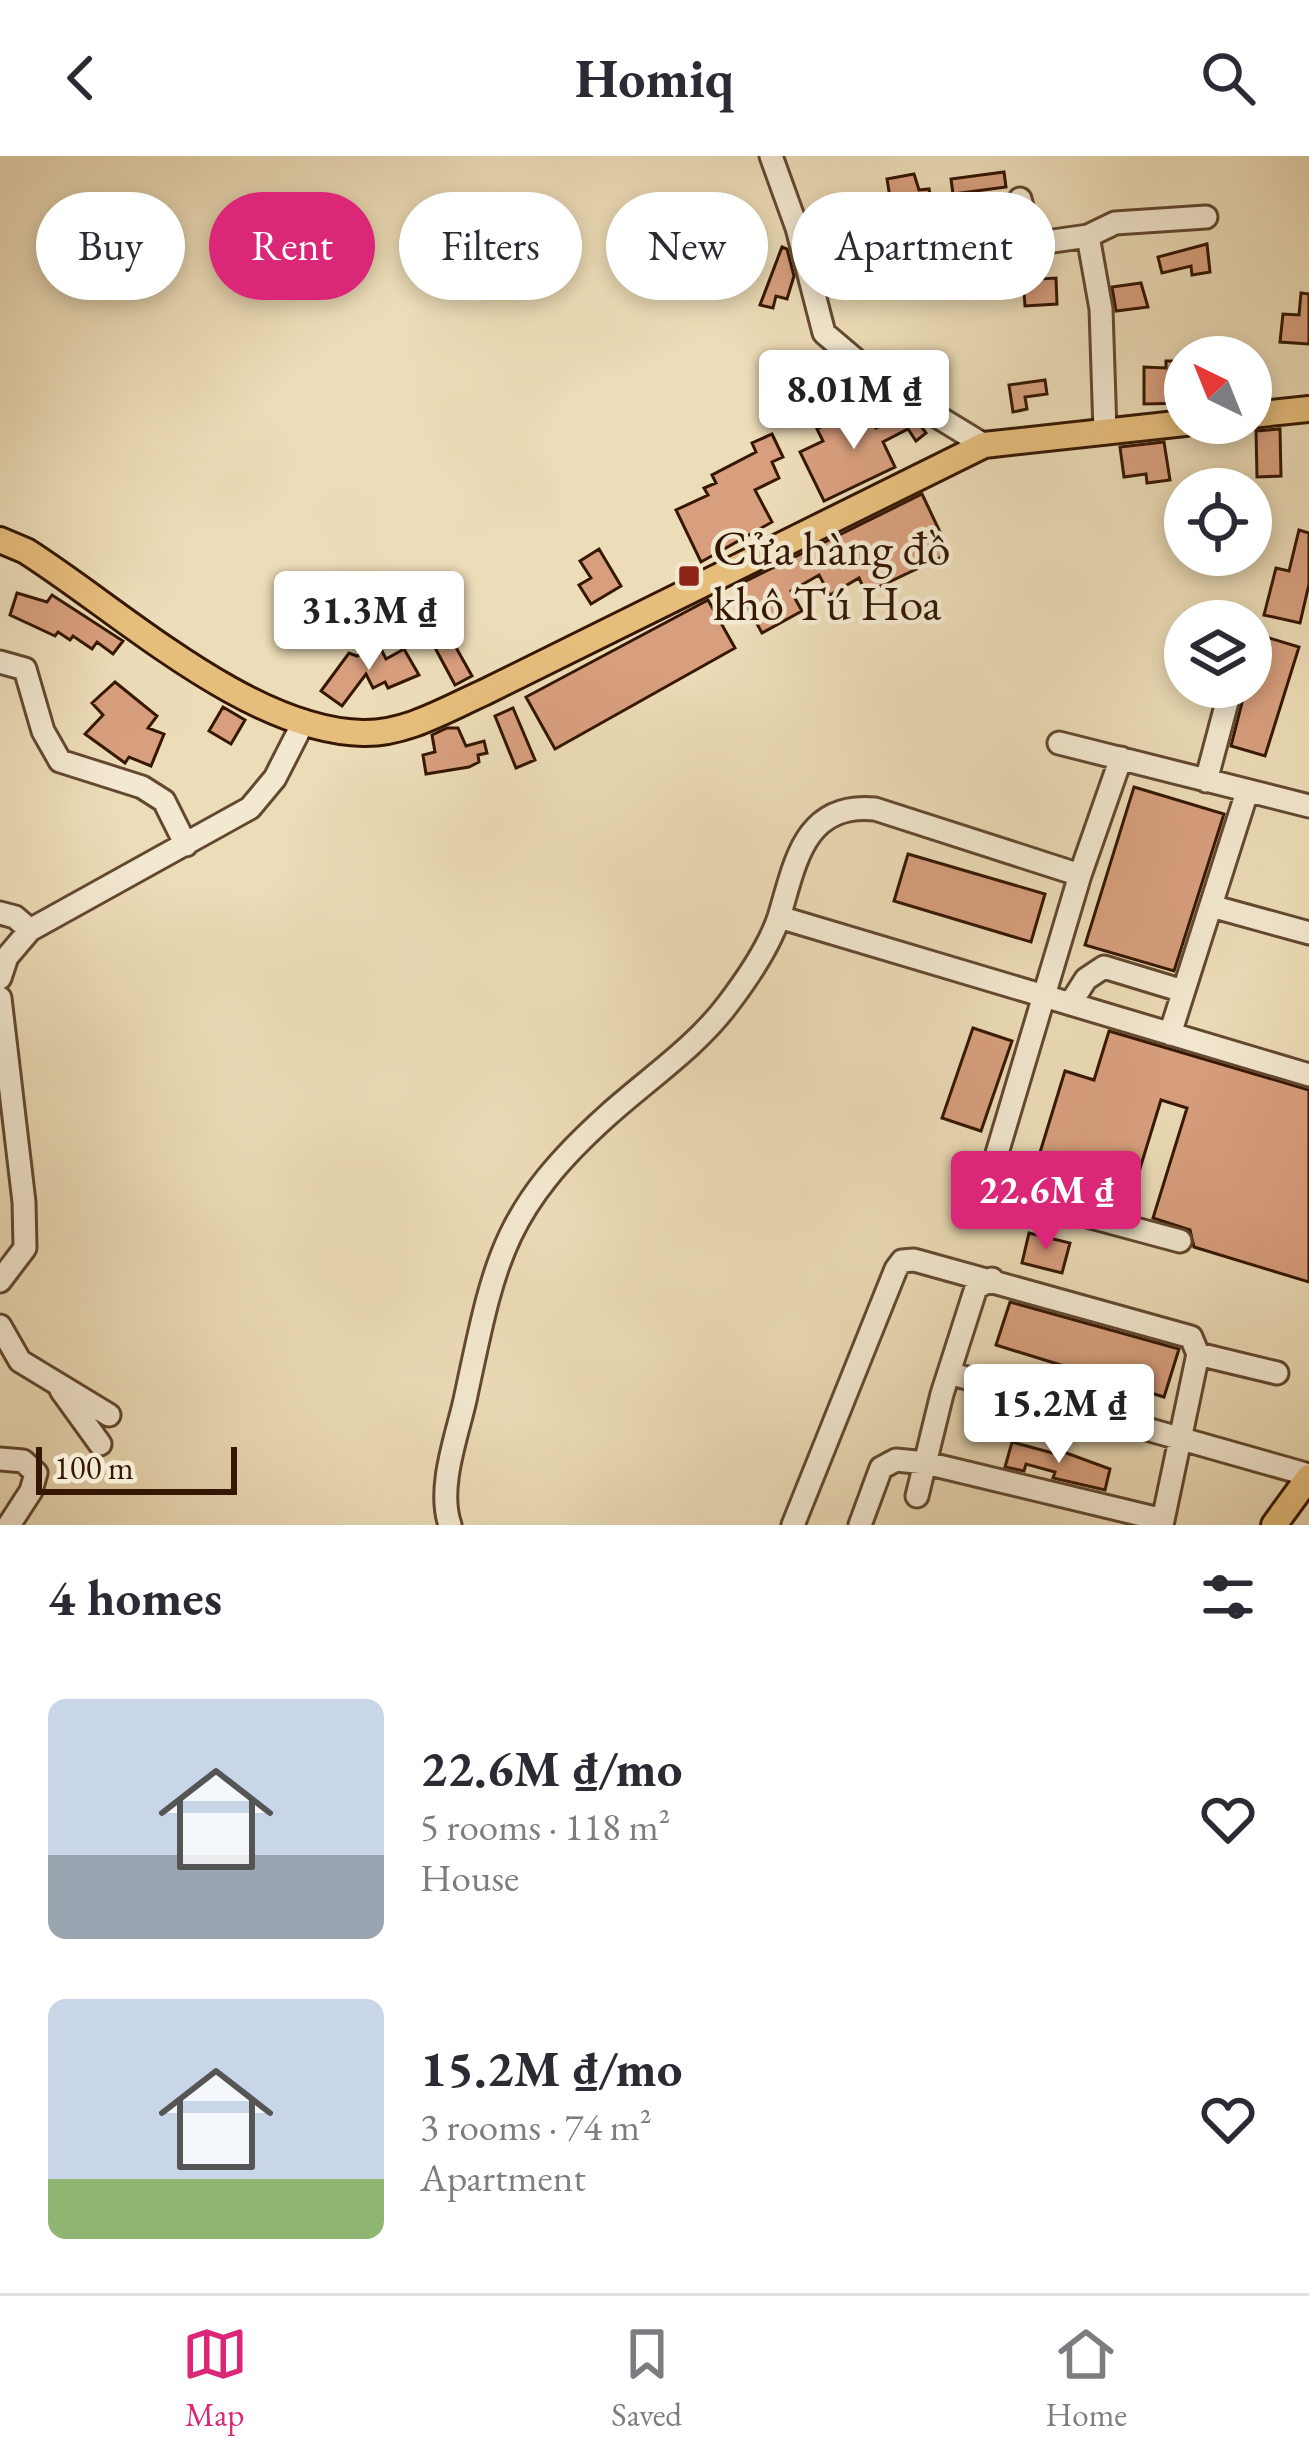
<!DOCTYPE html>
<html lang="en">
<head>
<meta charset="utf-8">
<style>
  :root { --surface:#fff; --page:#f7f7f7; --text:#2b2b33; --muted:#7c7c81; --line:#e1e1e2; --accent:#db2777 }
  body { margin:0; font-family:"EB Garamond",serif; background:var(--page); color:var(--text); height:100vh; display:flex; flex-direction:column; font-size:45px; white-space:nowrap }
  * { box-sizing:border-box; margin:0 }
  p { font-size:39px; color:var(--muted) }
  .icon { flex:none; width:66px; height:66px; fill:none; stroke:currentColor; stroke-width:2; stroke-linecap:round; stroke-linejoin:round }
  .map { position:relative; height:1369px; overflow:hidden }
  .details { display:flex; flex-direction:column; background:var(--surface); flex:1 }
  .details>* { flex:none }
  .guide { position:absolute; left:36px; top:36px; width:1239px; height:108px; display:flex; gap:24px }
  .needle { width:78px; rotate:317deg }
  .fabs { position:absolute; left:1164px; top:180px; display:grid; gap:24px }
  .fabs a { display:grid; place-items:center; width:108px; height:108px; border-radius:50%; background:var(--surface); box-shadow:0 6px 18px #0003; font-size:60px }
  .scale { position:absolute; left:36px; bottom:30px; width:201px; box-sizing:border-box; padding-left:12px; border:6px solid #351703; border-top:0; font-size:33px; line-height:42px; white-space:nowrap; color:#351703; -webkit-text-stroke:9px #f3e8d0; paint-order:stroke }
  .price { position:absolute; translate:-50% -102px; padding:0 27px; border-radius:12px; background:#fff; color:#222; font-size:39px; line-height:78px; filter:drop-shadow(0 3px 6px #0008) }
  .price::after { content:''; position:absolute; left:50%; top:72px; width:36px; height:27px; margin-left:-18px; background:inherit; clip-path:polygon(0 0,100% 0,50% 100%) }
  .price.on { background:var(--accent); color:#fff }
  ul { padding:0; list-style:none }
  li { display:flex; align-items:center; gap:36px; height:300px; padding:0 48px }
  li span { display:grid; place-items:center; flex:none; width:336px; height:240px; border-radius:18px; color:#555 }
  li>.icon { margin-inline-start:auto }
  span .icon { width:144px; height:144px; fill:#fffc; stroke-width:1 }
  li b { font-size:51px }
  h2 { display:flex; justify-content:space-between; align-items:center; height:144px; padding:0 48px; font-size:51px }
  .tag { padding:0 42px; border-radius:54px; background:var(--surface); box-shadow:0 6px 18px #0003; font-size:42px; line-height:108px }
  .tag.on { background:var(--accent); color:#fff }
  header { display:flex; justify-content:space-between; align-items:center; height:156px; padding:0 48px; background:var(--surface); font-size:54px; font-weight:700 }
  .tab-bar { display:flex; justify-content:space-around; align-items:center; height:168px; border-top:3px solid var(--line); background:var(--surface); font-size:33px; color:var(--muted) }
  .tab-bar a { display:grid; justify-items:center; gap:6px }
  .tab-bar .on { color:var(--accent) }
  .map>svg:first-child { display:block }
</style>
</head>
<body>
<header><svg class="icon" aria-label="back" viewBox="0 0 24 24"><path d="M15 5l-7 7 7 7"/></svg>Homiq<svg class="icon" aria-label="search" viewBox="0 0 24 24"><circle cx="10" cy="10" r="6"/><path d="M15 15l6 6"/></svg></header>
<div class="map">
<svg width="1309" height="1369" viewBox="0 0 1309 1369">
  <rect width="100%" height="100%" fill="#ecdcb7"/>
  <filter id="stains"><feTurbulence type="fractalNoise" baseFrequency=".00167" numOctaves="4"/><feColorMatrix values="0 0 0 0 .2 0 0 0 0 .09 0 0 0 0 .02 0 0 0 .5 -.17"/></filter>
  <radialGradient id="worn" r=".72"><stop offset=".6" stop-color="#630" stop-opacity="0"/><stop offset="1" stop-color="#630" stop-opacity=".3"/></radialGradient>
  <path fill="#d89f7e" stroke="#351703" stroke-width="3" d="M1004,16L1006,31L953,38L951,23Z
    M914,18L919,34L929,33L932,47L892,54L887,23Z
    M881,65L886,89L849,97L848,90L843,91L839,74Z
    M897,86L900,97L931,95L932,110L914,111V105L888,110L884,89Z
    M1207,88L1210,116L1192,119L1191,110L1162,117L1158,101Z
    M782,91L787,93L794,120L787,143L776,140L773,152L760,149Z
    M1012,100H1023L1024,124L1056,122L1057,148L1025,150L1024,135L1014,136Z
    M1141,127L1148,151L1116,155L1112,131Z
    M1301,137L1309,138V188L1280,186L1283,158L1299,159Z
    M1166,205H1185V247L1144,248V211L1166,212Z
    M1045,224L1047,238L1025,241L1027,253L1013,256L1009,229Z
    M889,249L918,266L926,277L916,285L908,273L883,286L895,311L824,345L800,296L823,285L817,273L838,263L835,259L848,252L858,272L872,264L876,272L899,262Z
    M1280,273L1281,320L1257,321L1256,275Z
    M772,278L783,301L772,306L779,322L755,334L772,366L701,406L676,354L708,339L704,332L716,327L712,319L756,296L752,287Z
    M1164,286L1170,324L1147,327L1146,318L1124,321L1120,291Z
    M922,338L950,397L866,437L859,422L830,439L819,419L791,435L802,455L762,477L736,430Z
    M1299,374L1309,377V428L1300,467L1264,459L1276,412L1289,415Z
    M599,393L621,430L591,448L579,429L591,422L580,405Z
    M17,437L47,446L52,439L123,485L113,498L97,486L92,493L73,480L70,484L58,476L55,480L10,459Z
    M708,444L735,492L555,593L526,541Z
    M449,479L472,520L455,529L433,488Z
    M1259,479L1299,491L1265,600L1231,590L1246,531H1251V504Z
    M379,489L386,503L404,493L419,519L388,532L385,526L373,532L366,518L342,550L321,535L349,497L357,500Z
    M115,526L157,560L148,572L164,578L151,610L129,601L125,607L85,578L103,559L92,547Z
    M223,551L245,564L231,588L209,575Z
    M513,552L535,604L516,612L495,560Z
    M447,572H458L466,590L484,585L487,597L478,599L479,606L469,611L426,618L423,599L435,596L432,579Z
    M1134,631L1224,658L1174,815L1085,789Z
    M908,698L1045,738L1031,786L894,745Z
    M973,872L1012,885L981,975L942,962Z
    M1109,875L1309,934V1126L1194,1091L1190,1074L1153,1062L1187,952L1161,944L1127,1055L1030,1029L1065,915L1094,924Z
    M1029,1077L1070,1087L1062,1117L1022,1107Z
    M1010,1146L1179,1193L1164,1241L996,1189Z
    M1012,1286L1060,1299L1061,1295L1110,1313L1105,1334L1053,1322L1055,1316L1026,1308L1024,1315L1005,1311Z"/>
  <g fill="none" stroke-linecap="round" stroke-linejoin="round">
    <g stroke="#634830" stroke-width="27">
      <path id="minor" d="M771,0L797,72L824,177L884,228L984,289
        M1020,43L1032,88L1088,80
        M1105,275L1101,153L1088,80L1115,67L1206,61
        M0,506L25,513L43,575L60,605L142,631L164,645L186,689
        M1059,587L1309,650
        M1121,602L1080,719L995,1004L999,1028L1013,1040L1180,1085
        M1206,625L1231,531
        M1211,750L1309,777
        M0,757L15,761L30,774
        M779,761L1309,919
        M0,822L7,801L30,774L250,652L275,622L304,565
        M0,842L24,1046L25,1092L0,1125
        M1070,848L1086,823L1104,811L1183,835
        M1170,878L1247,636
        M0,1170L20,1205L109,1259
        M1198,1198L1277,1217
        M949,1217L1309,1319
        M61,1234L100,1288
        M0,1303L23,1305L36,1317L31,1335L9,1369
        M917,1340L942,1238L976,1132L992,1123
        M450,1369C437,1332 457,1280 465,1244C494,1109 500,1056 608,959C648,923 696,891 728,848C747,823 769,791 779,761C795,709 803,646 875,653L1080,719
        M793,1369L896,1113L902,1105L914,1104L1191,1181L1198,1198L1162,1369
        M860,1369L881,1312L896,1304L926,1307L1163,1364"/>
    </g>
    <g stroke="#351703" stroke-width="30">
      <path id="major" d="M1251,259L1309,253
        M0,384L26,395C119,454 249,575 363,577C406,578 447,553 485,536L984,289L1185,267
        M1274,1369L1309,1321"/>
    </g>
    <use href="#minor" stroke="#f3e8d0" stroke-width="21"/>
    <use href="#major" stroke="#e6be7c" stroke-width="24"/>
  </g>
  <rect fill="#8f2418" stroke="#f3e8d0" stroke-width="4.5" x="677" y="408" width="24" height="24" rx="6"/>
  <g text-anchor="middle" stroke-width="9" stroke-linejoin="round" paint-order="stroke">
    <g font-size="48" fill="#351703" stroke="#f3e8d0" text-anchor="start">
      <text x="713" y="409">Cửa hàng đồ<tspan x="713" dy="55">khô Tú Hoa</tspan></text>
    </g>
  </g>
  <rect width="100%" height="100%" filter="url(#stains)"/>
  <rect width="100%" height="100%" fill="url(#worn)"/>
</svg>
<div class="fabs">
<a><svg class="needle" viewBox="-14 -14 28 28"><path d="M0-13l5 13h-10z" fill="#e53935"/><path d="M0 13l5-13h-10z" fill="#7c7c81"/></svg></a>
<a><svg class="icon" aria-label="locate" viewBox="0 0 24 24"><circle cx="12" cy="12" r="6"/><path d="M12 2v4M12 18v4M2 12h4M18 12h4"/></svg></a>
<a><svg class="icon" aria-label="layers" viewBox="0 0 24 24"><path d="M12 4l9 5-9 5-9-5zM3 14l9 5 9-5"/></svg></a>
</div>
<div class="scale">100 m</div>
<b class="price" style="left:854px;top:296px">8.01M ₫</b>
<b class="price" style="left:369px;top:517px">31.3M ₫</b>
<b class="price on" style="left:1046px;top:1097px">22.6M ₫</b>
<b class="price" style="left:1059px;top:1310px">15.2M ₫</b>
<div class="guide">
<a class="tag">Buy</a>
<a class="tag on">Rent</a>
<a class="tag">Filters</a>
<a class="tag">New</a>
<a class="tag">Apartment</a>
</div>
</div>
<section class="details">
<h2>4 homes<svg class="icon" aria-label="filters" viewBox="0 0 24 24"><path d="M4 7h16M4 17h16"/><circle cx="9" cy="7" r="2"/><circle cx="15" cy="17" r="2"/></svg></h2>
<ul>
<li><span style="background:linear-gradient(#c9d6e8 65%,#9aa5b1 0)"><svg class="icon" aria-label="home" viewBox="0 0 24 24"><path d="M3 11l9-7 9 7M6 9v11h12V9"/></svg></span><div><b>22.6M ₫/mo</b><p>5 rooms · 118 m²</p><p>House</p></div><svg class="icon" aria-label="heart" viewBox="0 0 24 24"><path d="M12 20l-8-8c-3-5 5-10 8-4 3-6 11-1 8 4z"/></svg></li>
<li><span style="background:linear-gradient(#c9d6e8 75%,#8fb573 0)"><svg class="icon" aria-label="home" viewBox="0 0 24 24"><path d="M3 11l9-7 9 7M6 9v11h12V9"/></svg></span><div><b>15.2M ₫/mo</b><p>3 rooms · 74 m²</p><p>Apartment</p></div><svg class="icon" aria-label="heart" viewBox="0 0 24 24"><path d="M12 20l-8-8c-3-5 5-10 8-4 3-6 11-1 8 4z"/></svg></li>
</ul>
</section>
<nav class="tab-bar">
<a class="on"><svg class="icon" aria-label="map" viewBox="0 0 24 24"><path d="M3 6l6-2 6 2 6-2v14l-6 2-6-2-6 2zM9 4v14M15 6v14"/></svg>Map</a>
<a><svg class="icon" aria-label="saved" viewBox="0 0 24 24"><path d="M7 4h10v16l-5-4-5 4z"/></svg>Saved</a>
<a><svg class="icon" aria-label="home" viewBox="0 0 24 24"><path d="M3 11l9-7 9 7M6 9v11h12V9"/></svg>Home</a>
</nav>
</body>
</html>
